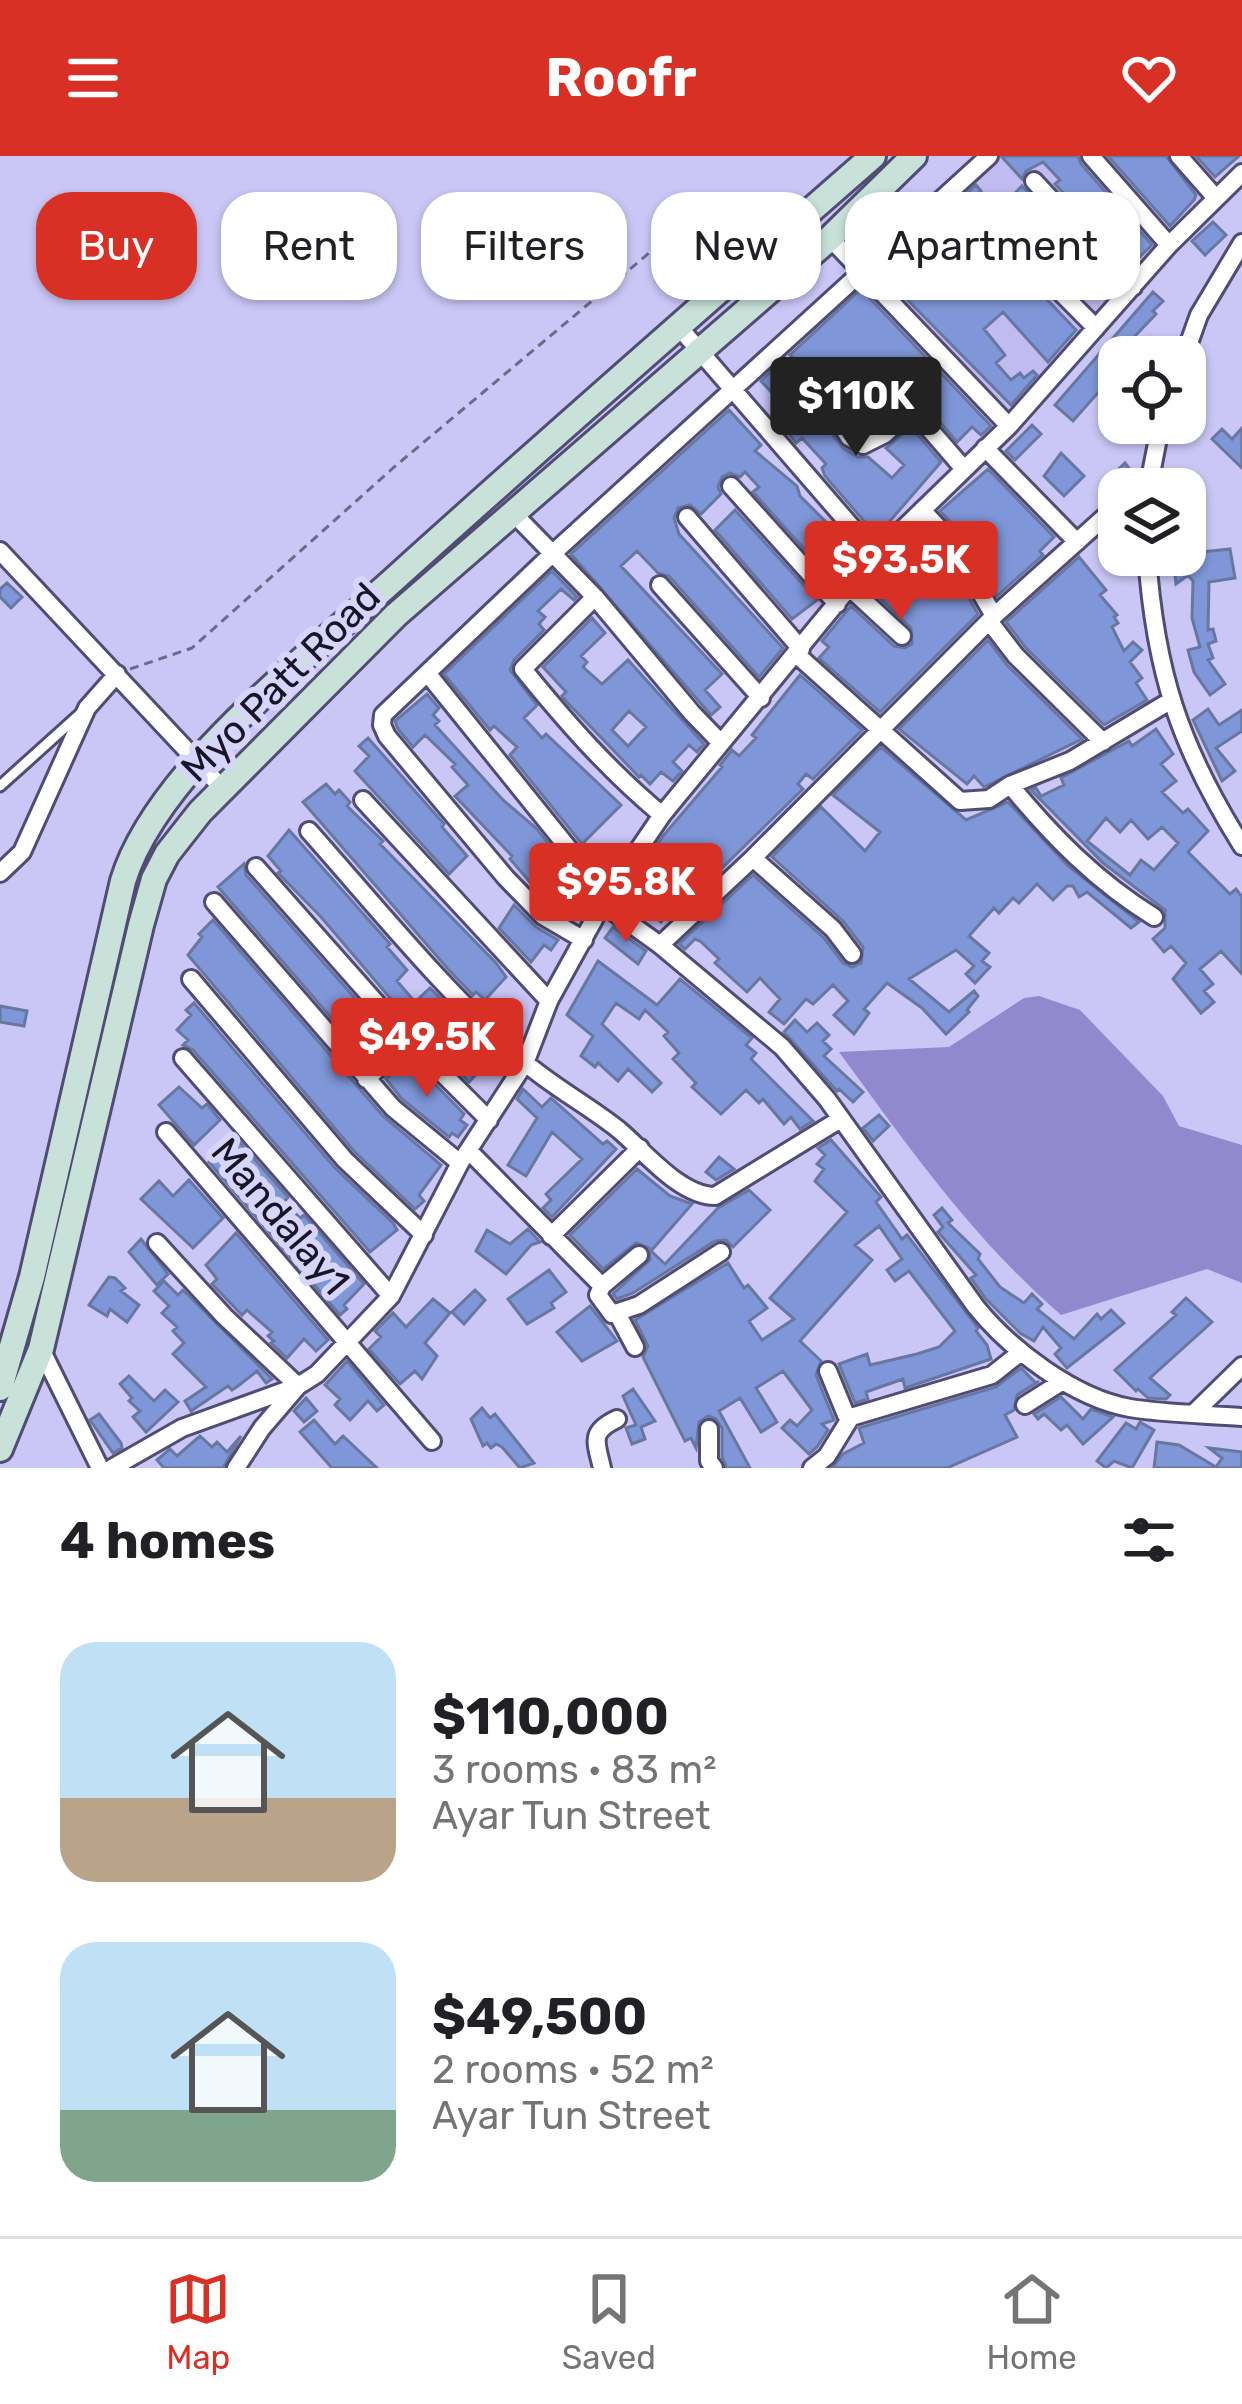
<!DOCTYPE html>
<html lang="en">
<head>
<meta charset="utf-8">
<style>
  :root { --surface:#fff; --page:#f2f2f2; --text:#202124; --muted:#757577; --line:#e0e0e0; --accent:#d93025 }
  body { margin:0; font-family:Rubik,sans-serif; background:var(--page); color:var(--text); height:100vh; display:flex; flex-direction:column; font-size:45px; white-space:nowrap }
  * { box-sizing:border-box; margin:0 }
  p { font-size:39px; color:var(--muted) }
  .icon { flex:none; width:66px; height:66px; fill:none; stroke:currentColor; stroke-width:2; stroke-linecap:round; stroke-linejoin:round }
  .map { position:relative; height:1312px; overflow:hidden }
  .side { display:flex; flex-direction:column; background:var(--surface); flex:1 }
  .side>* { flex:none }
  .top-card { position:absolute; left:36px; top:36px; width:1170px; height:108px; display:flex; gap:24px }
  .fabs { position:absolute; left:1098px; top:180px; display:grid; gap:24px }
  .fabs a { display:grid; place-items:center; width:108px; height:108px; border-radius:24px; background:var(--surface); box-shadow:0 3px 9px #0004; font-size:60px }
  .price { position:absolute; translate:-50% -102px; padding:0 27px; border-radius:12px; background:var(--accent); color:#fff; font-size:39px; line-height:78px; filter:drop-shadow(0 3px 6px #0008) }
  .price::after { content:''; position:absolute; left:50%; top:72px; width:36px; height:27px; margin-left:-18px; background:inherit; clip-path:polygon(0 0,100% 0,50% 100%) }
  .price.current { background:#222; color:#fff }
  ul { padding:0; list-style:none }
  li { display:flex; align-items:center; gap:36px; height:300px; padding:0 60px }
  li span { display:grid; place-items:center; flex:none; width:336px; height:240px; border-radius:36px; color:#555 }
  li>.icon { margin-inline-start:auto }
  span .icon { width:144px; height:144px; fill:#fffc; stroke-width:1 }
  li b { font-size:51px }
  h2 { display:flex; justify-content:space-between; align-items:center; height:144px; padding:0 60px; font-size:51px }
  .tag { padding:0 42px; border-radius:36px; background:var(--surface); box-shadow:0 3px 9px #0004; font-size:42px; line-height:108px }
  .tag.current { background:var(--accent); color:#fff }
  header { display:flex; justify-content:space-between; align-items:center; height:156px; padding:0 60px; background:var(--accent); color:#fff; font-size:54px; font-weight:700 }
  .tabs { display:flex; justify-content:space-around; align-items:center; height:168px; border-top:3px solid var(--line); background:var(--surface); font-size:33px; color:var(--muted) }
  .tabs a { display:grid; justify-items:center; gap:6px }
  .tabs .current { color:var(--accent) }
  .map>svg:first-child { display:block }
</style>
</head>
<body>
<header><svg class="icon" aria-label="menu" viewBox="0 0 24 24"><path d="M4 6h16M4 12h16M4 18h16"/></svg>Roofr<svg class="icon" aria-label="heart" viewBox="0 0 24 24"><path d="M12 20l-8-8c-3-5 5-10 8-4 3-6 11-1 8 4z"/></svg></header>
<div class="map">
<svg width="1242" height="1312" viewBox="0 0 1242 1312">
  <rect width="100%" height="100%" fill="#cac7f6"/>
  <path fill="#c0bcf1" d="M990,0H1179L1215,41L1009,270L864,117Z"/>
  <path fill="#9089ce" d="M1039,840L1080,854L1163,940L1179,970L1242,989V1127L1207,1113L1061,1159C972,1082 908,990 839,896L949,891L1024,842Z"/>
  <path fill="#7f97d9" stroke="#6777a0" stroke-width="3" fill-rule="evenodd" d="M1001,0H1078L1081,8L1152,89L1130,110L1099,76L1107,68L1090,51L1081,56L1055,28L1060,24L1043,6L1026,15L1022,23Z
    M1108,0H1166L1196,39L1194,44L1170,70Z
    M1196,0H1239L1215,21Z
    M976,29L981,35L977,38L991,53L978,65L984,77L1076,174L1048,206L1003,156L984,173L1005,199L996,207L1011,224L1020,217L1024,222L1033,215L1037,219L1011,249L880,116Z
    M1022,30L1115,131L1108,139L1080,116L1069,127L1012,69L999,53Z
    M1213,66L1226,79L1205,99L1192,85Z
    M861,133L991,270L981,279L972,271L957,286L923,246L936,232L916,207L899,224L885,210L866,226L887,250L891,246L896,251L866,273L832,232L821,227L790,199Z
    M1153,136L1163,145L1153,155L1156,158L1135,180L1144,189L1132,201H1119V213L1073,265L1055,249Z
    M778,209L843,292L858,301H868L892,322L904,309L886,292L911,271L941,306L877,380L825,320L822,312L826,308L802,282L796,287L777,262L786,252L761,225Z
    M729,254L761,289L755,295L797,330L800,340L859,399L834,426L753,336L759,331L745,316L740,321L730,317L722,321L718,331L721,338L701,358L690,349L678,352L674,362L679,378L783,492L759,521L669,420L658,417L637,395L621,410L722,518L705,534L720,551L711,559L571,398Z
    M1032,269L1041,278L1015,304L1006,295Z
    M1242,272V312L1212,283L1222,273L1232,283Z
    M1061,297L1084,320L1064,340L1044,320Z
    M1125,307L1137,323L1127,333L1112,337L1103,328Z
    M988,313L1054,381L1040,395L1043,399L997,440L962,378L940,355Z
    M735,354L817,444L792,463L715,374Z
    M922,372L941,393L978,458L880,556L819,502L829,491L822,485L851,450L894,490L905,492L912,488L911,472L867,430Z
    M1230,393L1235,422L1209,426L1208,474L1213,473L1216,485L1208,488L1213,502L1208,504L1225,528L1210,539L1194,516L1188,494L1200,491L1192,462L1193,425L1188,419L1176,428L1173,399Z
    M1079,401L1106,434L1100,439L1117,459L1114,461L1118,467L1112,471L1124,495L1133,486L1142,494L1130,506L1142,522L1136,527L1147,544L1104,569L1026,492L1006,466Z
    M552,415L577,441L574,444L561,433L538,455L545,461L539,468L544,474L514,504L510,514L537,549L524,562L542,582L546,578L621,649L582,688L510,599L517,591L494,570L490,574L444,518Z
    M7,427L22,441L11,452L0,441V433Z
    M592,462L605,477L581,500L587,506L583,511L602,528L628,504L704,588L697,596L689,589L673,606L682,615L673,625L661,616L650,628L641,619L639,621L565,544L562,540L566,536L543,511ZM629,555L646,571L628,590L612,574Z
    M988,484L1007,509L1082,583L984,631L974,620L967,628L899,573Z
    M800,519L862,574L813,623L806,618L798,628L803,633L682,751L676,747L661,766L636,744L648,731L636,720L663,680L722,611L720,609L732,594L739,600L756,582L752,579Z
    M427,538L439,552L433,559L439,565L435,569L503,644L536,672L591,740L567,759L541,739L510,703L512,700L455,640L468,629L452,611L455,608L425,579L413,591L398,573L395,565Z
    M1208,553L1219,569L1242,554V575L1216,592L1235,615L1222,625L1193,564Z
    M1156,573L1173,598L1161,608L1176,625L1162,636L1183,657L1188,653L1208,675L1188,696L1230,738L1236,733L1242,741V818L1221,795L1200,813L1213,828L1204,835L1214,846L1201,857L1173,823L1186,807L1171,790L1164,796L1153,783L1165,772V754L1103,707L1031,634L1036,632L1041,640L1064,629L1061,622L1129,585L1132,590ZM1106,662L1120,676L1131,664L1148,683L1162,671L1178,687L1154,714L1141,704L1130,719L1087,685Z
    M368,582L444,668L442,671L467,700L449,718L355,615L369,600L359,590Z
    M881,591L966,664L1008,646L1068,710L1139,766L1131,772L1087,736L1079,741L1073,730H1067L1053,744L1037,728L1019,747L1013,742L999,757L994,752L969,780L989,797L982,805L990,811L975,827L966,818L974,810L956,794L909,823L949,856L974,835L978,840L967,854L969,856L946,878L922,852L887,827L864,853L869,857L854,878L834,859L848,845L833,829L813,848L806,843L784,868L769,856L780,843L760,822L747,836L715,807L719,803L700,785L695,783L685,793L679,788L753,719L824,782L843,807L852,811L861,807L863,791L843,765L772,701L821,651L865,695L880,676L833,639Z
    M326,628L335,638L339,634L350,646L347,650L383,685L380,688L496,807L506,821L485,844L476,836L473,839L448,813L303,646Z
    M289,674L390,788L387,791L407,814L397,825L415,846L430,832L496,897L469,926L419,876L321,761L278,717L281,715L268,700Z
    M244,708L246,719L392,884L368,904L218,731Z
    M514,749L536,771L558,784L551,794L544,789L531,806L499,772Z
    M213,764L383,960L441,1009L419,1039L424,1045L415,1053L354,995L188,799L202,781L199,778Z
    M613,771L646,795L638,808L605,782Z
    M598,805L657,849L680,823L752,882L746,889L756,897L751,903L813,965L800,973L791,961L784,968L763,943L759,947L746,934L721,958L692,931L696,927L673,903L679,897L664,880L668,876L645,854L639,863L616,847L602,868L661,927L652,936L628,913L618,925L598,907L595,911L581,900L593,880L567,859Z
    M194,847L335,1012L393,1067L397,1074L370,1096L193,894L183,889L188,884L177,874L191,859L186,854Z
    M0,850L27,855L24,870L0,866Z
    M795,864L807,876L817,867L829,879L823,885L831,893L824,900L863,936L853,946L839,933L837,935L784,876Z
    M415,908L464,958L460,964L467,969L458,981L452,977L449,981L402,943L386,923L401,909L407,915Z
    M179,931L202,952L207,948L220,964L194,989L159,949Z
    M523,933L542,951L551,942L603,988L607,985L616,993L552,1061L543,1052L551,1044L546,1038L582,1003L552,976L526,1020L508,1009L537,962L517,943Z
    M879,959L889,970L873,985L863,972Z
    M235,981L288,1041L284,1046L300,1062L304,1059L364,1128L344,1149L347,1153L340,1159L209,1006Z
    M831,984L881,1041L876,1046L902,1083L907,1079L978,1172L976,1175L987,1189L991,1203L905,1232L903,1223L866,1236L868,1243L855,1247L839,1208L867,1198L870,1209L917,1198L939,1191L955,1175L909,1115L895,1125L887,1114L902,1103L879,1070L855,1089L872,1104L800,1185L821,1205L816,1219L834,1264L822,1268L828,1274L817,1291L809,1298L782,1272L790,1264L797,1270L812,1254L783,1215L756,1232L777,1266L761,1276L740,1242L719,1255L750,1312H727L722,1301V1272L716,1263L708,1260L699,1266L696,1292L691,1282L685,1285L643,1201L648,1190L635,1164L728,1107L744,1132L748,1129L767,1152L749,1165L762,1184L794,1163L770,1142L847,1056L815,1025L824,1013L817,1008L825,999L818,992Z
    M719,1001L734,1013L716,1024L706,1016Z
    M637,1013L670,1040L692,1048L651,1095L665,1108L718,1052L749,1034L770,1054L733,1091L726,1084L715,1085L633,1137L617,1143L613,1138L650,1104L649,1092L636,1087L603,1113L570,1079Z
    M189,1024L223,1062L193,1092L141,1043L159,1025L173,1040Z
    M942,1052L952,1064L948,1067L980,1098L978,1103L1000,1131L1024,1147L1032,1138L1042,1148L1037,1153L1074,1183L1097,1158L1101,1163L1111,1154L1124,1167L1067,1212L1055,1198L1061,1192L1043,1171L1034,1185L1020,1177L986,1143L971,1122L976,1119L938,1076L943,1071L934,1059Z
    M528,1073L540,1086L531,1089L506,1118L476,1095L487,1074L510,1088Z
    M236,1077L328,1184L316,1195L304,1183L287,1202L271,1187L274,1185L268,1180L272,1176L247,1154L242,1159L212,1128L217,1123L206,1109Z
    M141,1083L168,1118L157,1129L129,1096Z
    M549,1114L566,1136L551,1147L554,1152L527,1168L508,1143Z
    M109,1121L115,1122L125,1132L121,1135L139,1149L127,1166L110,1153L107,1160L89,1149Z
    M164,1125L178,1139L183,1134L272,1223L266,1227L257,1215L238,1230L232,1234L228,1230L191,1255L185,1245L206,1231L173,1198L184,1187L173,1175L177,1171L162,1157L169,1150L154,1135Z
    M475,1134L485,1144L464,1168L452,1156Z
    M1186,1142L1212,1166L1150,1222L1170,1239L1166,1243L1148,1242L1138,1233L1136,1235L1115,1214L1176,1159L1172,1156Z
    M433,1143L450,1157L425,1187L437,1200L422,1223L415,1215L400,1228L369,1193L381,1181L375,1175L393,1157L406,1171Z
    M590,1150L617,1185L582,1205L557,1176Z
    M347,1205L384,1249L377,1255L368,1245L350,1264L335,1249L340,1243L325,1229Z
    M1021,1212L1036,1227L1039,1225L1017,1239L1014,1254L1005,1259L1017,1281L947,1312H832L843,1298L864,1287L859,1272L996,1231Z
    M129,1220L154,1245L165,1234L178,1246L146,1276L133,1261L140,1255L129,1245L132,1242L120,1228Z
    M633,1233L655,1265L641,1271L645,1283L632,1288L626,1272L636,1269L623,1240Z
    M1061,1241L1083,1263L1091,1253L1113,1261L1083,1288L1067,1269L1061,1274L1044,1258L1038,1263L1034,1258Z
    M306,1242L317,1255L304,1266L294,1255Z
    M482,1252L490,1262L495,1258L534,1307L520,1312L502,1291L496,1288L491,1292L487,1287L483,1290L471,1263Z
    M99,1258L121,1287L122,1292L113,1297L90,1264Z
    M314,1264L335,1288L343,1280L377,1312H332L300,1276Z
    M1140,1266L1154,1274L1132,1312L1114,1305L1106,1312L1097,1305L1126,1267L1136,1273Z
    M200,1280L212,1291L217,1286L227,1296L241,1280L223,1312H164L157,1304L170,1293L177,1300Z
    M1157,1286L1179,1289L1216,1311L1222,1302L1209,1292L1242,1296V1312H1154Z"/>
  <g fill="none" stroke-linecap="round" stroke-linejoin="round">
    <g stroke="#504c74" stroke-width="15">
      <path id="lane" d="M0,630L81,557"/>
    </g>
    <g stroke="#504c74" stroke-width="22">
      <path id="street" d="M1091,0L1169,89
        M1179,0L1215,41
        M1034,25L1133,131
        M994,69L1096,172
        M830,82L1009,270
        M678,170L876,399
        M1184,201L1199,159L1242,87
        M822,240L849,281L863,289L885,278L912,253L964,313
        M985,292L1077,386
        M731,330L837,448
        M1148,333L1161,267
        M922,354L951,385L994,460
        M514,358L595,441L692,557L721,587
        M687,361L801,493
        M0,395L223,633
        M1147,399C1155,516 1180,591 1242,690
        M660,429L761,542
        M850,432L902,480
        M595,441L523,513C566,566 609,615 662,659
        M989,465L1016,500L1103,586
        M796,498L960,645L989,643L1010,629L1070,605L1170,545
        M428,518L607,740
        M1010,629C1053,681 1096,725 1154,761
        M363,644L549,845
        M309,675C378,753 444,835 522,904C551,930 588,949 619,974C645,996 680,1040 715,1040L839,964
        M753,702L833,773L852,798
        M256,711L410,885L489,964
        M0,717L22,696L87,552L117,518
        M214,746L393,952L460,1007
        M604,749L660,789L782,891L827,943L976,1151C1011,1194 1074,1242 1130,1252C1166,1258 1205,1258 1242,1261
        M584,784L543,760L506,722L387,580L382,569L383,559L551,399L989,0
        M660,789L753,702L994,460L1119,348
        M191,823L345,1004L424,1079
        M183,902L391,1140
        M366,923L410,885
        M166,976L432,1285
        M469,995L602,1130L598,1139L612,1158L639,1149L721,1096
        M551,1080L640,992
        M157,1087L224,1160L298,1230L262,1272L236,1312
        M602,1130L639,1099
        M618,1159L635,1191
        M41,1193L100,1312
        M828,1215L846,1259L851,1261
        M1025,1249L1063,1225
        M1194,1257L1242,1210
        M709,1273V1305L714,1312
        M112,1312L182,1272L298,1230L317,1218L391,1140L460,1007L525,907L549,845L607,740L662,659L876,399L1009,270L1169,89L1242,17
        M602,1312C596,1286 589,1276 617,1263
        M812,1312L827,1300L851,1261L992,1219L1021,1196"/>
    </g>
    <g stroke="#504c74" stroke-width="30">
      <path id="secondary" d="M0,1232L32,1121L123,725C157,613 315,496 401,417C557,276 715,138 873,0
        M0,1293L41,1193L141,769L154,723L167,698L200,656L396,459L830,82L914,0"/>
    </g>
    <path stroke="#6c6a89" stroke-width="3" stroke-dasharray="9 6" stroke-linecap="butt" d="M130,513L192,492L393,312L686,66"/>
    <use href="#lane" stroke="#fff" stroke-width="9"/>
    <use href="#street" stroke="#fff" stroke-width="16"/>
    <use href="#secondary" stroke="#c8e2d9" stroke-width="24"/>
  </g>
  <g text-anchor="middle" stroke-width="12" stroke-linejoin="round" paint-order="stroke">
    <g font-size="39" fill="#171526" stroke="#d7d5fc">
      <text transform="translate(280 526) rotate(-45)" y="14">Myo Patt Road</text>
      <text transform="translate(281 1060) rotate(50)" y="14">Mandalay1</text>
    </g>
  </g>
</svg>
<div class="fabs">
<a><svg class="icon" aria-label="locate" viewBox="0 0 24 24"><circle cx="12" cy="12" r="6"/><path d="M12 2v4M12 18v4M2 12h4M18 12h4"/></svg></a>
<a><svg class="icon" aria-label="layers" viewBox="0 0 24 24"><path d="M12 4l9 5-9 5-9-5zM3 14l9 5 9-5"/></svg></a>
</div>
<b class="price current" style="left:856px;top:303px">$110K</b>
<b class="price" style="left:901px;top:467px">$93.5K</b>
<b class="price" style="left:626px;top:789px">$95.8K</b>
<b class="price" style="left:427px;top:944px">$49.5K</b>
<div class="top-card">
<a class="tag current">Buy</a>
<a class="tag">Rent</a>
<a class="tag">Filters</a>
<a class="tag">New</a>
<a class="tag">Apartment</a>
</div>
</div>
<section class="side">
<h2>4 homes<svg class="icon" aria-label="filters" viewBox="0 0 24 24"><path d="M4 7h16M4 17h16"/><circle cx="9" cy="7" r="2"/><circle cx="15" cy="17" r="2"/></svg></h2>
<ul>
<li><span style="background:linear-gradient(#bfe0f5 65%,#b9a48a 0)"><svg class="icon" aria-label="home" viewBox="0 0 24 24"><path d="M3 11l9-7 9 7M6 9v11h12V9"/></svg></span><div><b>$110,000</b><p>3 rooms · 83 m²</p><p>Ayar Tun Street</p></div></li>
<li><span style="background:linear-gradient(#bfe0f5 70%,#7fa58c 0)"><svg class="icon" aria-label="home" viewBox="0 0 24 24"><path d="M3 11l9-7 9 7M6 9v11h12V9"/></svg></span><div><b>$49,500</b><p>2 rooms · 52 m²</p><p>Ayar Tun Street</p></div></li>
</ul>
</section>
<nav class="tabs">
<a class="current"><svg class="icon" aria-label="map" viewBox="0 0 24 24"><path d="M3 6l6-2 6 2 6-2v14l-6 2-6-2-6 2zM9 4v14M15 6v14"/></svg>Map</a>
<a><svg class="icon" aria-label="saved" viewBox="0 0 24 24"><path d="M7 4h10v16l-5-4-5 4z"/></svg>Saved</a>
<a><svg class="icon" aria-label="home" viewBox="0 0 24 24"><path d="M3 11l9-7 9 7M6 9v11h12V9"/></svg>Home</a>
</nav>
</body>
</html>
